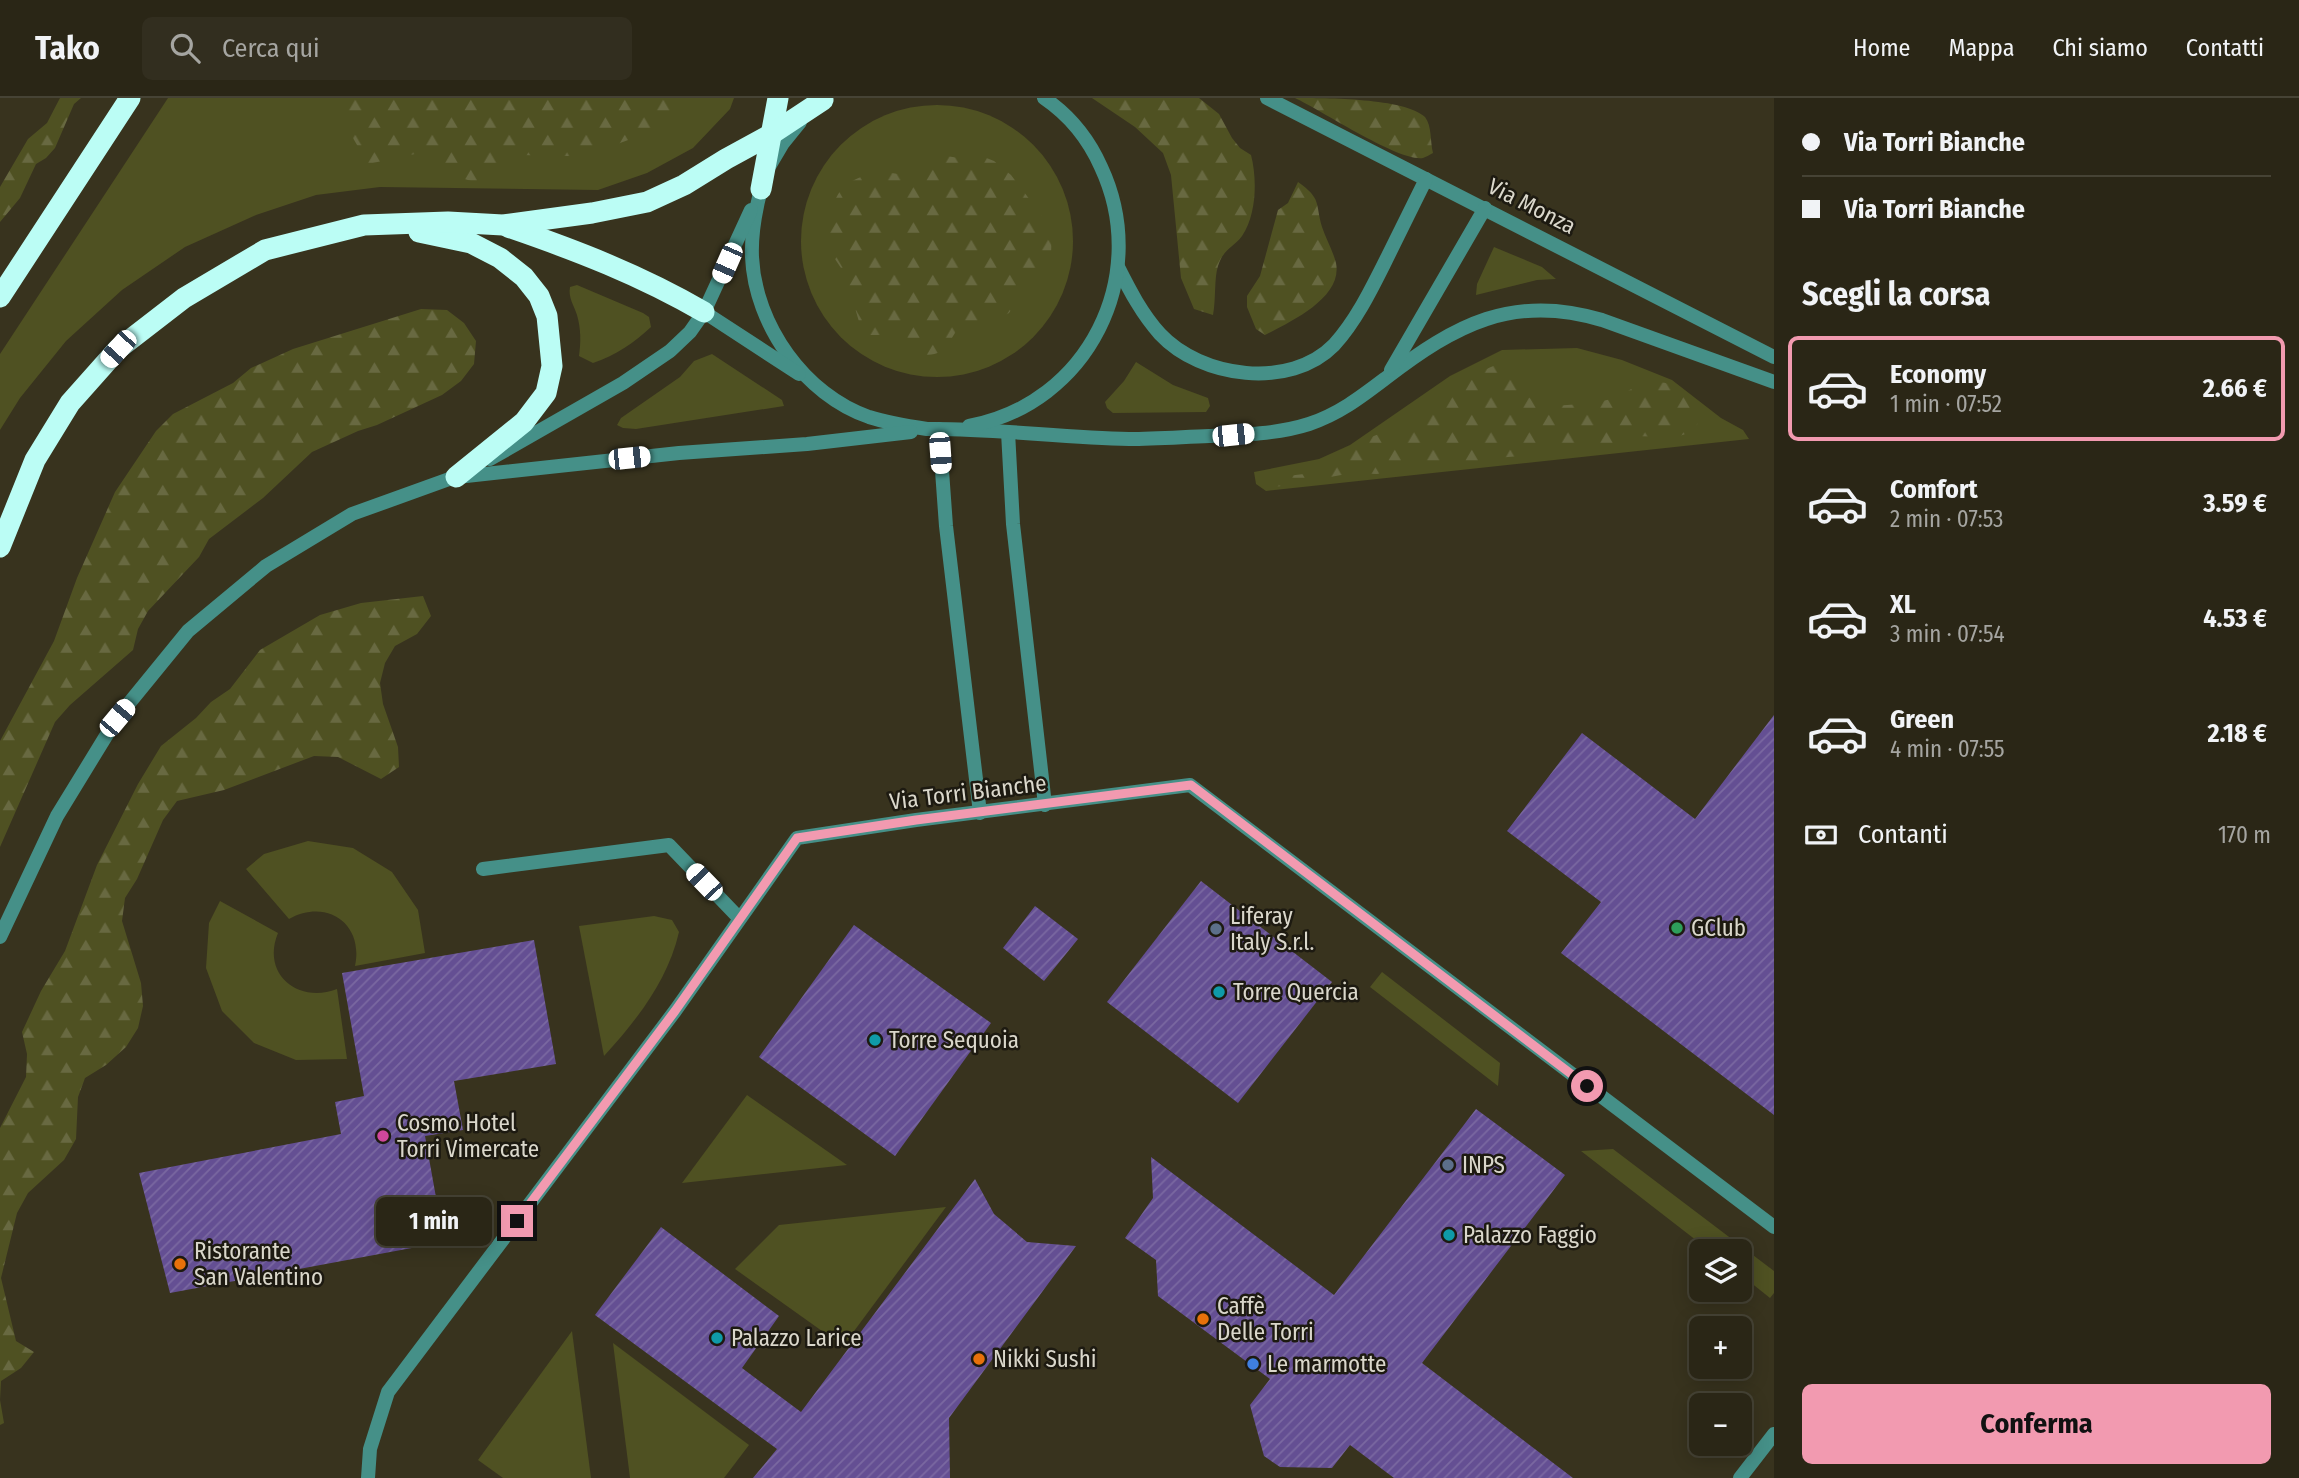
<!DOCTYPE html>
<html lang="it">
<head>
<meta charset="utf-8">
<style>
  :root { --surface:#2a2616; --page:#322e1f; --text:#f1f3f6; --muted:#a5a5a1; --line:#464335; --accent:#f29ab0 }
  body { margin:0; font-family:"Fira Sans Condensed",sans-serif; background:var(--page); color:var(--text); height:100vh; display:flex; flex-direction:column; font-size:26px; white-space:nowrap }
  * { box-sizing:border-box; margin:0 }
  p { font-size:23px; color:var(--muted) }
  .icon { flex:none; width:38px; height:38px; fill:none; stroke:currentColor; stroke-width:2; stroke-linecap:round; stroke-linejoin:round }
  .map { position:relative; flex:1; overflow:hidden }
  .drawer { display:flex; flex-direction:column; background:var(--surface); width:525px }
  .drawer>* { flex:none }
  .banner { display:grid; align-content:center; height:154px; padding:0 28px; background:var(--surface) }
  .buttons { position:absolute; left:1689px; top:1141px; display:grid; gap:14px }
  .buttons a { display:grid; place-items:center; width:63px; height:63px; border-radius:10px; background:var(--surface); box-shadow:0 4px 18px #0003,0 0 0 2px var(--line); font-size:35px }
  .end { position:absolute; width:32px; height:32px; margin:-16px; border:9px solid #f29ab0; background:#111; box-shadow:0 0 0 4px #111 }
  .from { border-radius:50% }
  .bubble { position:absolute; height:49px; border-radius:10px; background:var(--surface); box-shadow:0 4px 18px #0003,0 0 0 2px var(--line); font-size:23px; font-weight:700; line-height:49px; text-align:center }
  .car { position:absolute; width:21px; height:42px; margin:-21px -10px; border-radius:9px; box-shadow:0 0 5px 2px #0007; background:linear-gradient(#fff 24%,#345 0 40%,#fff 0 76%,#345 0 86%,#fff 0) }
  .banner b { display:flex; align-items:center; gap:24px; height:66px; font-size:26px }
  .banner b+b { border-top:2px solid var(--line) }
  .banner i { width:18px; height:18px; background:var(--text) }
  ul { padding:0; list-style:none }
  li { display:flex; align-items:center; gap:21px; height:105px; margin:0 14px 10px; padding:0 14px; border:4px solid transparent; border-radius:10px }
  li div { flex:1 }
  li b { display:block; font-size:26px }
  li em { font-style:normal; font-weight:700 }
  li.on { border-color:var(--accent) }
  li>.icon { width:63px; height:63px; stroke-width:1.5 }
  h2 { padding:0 28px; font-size:32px; line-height:84px }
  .pay { display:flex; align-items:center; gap:18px; height:77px; padding:0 28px; font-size:26px }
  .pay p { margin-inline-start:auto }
  .cta { display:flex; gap:14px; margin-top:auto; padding:14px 28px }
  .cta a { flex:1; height:80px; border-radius:10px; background:var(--accent); color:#111; font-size:28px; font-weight:700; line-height:80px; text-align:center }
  header { display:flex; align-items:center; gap:42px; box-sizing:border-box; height:98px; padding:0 35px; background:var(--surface); border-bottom:2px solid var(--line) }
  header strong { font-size:33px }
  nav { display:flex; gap:38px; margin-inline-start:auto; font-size:24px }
  .search { width:490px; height:63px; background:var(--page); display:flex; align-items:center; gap:18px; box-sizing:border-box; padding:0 24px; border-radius:10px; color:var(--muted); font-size:26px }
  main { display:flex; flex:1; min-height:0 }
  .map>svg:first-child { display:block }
  .green { fill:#4f5122 }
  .forest { fill:url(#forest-firs) }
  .building { fill:url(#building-hatch) }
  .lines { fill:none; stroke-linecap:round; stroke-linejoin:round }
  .lane { stroke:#459088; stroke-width:14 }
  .street { stroke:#459088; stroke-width:14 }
  .highway { stroke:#bbfdf5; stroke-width:21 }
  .route { stroke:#f29ab0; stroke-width:9 }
  .leisure-dot { fill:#2e9e5b; stroke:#1d1a11; stroke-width:2.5 }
  .service-dot { fill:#5c6f8a; stroke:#1d1a11; stroke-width:2.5 }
  .culture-dot { fill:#0f9aa8; stroke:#1d1a11; stroke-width:2.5 }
  .hotel-dot { fill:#d1479c; stroke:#1d1a11; stroke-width:2.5 }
  .food-dot { fill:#e8710a; stroke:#1d1a11; stroke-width:2.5 }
  .shop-dot { fill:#3f7fe0; stroke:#1d1a11; stroke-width:2.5 }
  .labels { text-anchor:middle; stroke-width:5; stroke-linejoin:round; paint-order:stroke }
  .street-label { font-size:23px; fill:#dad7cb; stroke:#1d1a11 }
  .poi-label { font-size:23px; fill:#dad7cb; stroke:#1d1a11; text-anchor:start }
</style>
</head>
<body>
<header>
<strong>Tako</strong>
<div class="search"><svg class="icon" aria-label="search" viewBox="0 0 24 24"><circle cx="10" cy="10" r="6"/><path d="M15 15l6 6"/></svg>Cerca qui</div>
<nav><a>Home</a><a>Mappa</a><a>Chi siamo</a><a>Contatti</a></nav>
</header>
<main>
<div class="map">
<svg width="1774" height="1380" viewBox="0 0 1774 1380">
  <defs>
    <pattern id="forest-firs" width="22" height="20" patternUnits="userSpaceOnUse" patternTransform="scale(1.75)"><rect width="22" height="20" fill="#4f5122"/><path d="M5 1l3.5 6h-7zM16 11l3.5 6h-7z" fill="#686941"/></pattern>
    <pattern id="building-hatch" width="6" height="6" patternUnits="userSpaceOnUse" patternTransform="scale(1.75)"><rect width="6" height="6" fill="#644f93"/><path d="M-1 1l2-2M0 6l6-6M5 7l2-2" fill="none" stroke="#7a68a1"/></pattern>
  </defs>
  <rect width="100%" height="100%" fill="#38331e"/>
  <!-- green -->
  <g class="green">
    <path d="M168 0H734L730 11 693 50 647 75 598 92 380 89 316 97 256 117 185 149 122 192 66 243 20 300 0 332V256Z"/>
    <circle cx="937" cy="143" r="136"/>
    <path d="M1494 149 1542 169 1556 181 1537 182 1476 197 1477 186Z"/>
    <path d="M577 187 643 215 649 219 651 229C635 244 615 258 593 265L579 258C581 244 581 231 577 217 574 207 568 200 570 189Z"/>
    <path d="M1577 250 1622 262 1672 282 1721 320 1743 332 1749 341 1266 393 1256 386 1254 374 1319 361 1350 347 1450 278 1502 252Z"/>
    <path d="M712 256 782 302 784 308 636 331 623 330 617 327 621 320 680 279 694 263Z"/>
    <path d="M1136 264 1173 287 1208 300 1210 308 1206 314 1113 315 1107 310 1105 304 1124 283Z"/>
    <path d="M308 743 353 750 392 774 418 812 425 855 355 868C364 826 327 800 289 821L246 771 264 756Z"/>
    <path d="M220 803 278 835C261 876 298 906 337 891L347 961 296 962 254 945 222 913 206 870 209 825Z"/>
    <path d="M654 818 672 822 679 834C668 882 637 922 604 958L579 828Z"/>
    <path d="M1382 874 1500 965 1498 988 1370 889Z"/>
    <path d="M747 997 847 1067 682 1085Z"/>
    <path d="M1613 1051 1774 1173V1195L1770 1200 1740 1176V1153H1710L1581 1053Z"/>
    <path d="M946 1109 843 1248 735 1171 779 1127Z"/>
    <path d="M572 1233 591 1380H503L478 1362Z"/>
    <path d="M613 1245 749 1347 724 1380H630Z"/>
  </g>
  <!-- forest -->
  <g class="forest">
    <path d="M60 0H81L74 6 55 50 46 60 36 66 20 100 0 124V89L28 41 47 25Z"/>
    <path d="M340 0H698L685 15 639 38 593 55 568 58 518 57 481 86 458 79 415 56 368 66 342 21Z"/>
    <path d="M1092 0H1199L1219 16 1232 40 1240 50 1251 57C1257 80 1257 116 1242 138 1233 150 1224 150 1218 168 1214 180 1216 202 1213 217L1194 211 1181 180 1171 77 1163 55 1135 29Z"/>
    <path d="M1295 0C1326 0 1405 0 1425 19 1432 28 1430 43 1433 55 1429 57 1426 59 1423 60 1399 64 1321 12 1295 0Z"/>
    <path d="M939 57 973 62 984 59 994 63 1011 77 1052 131 1051 156 1047 168 1029 184 1009 215 999 221 960 227C947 246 945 262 916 255L903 232 879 237H867L860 227 845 176 831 155 822 132C837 106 832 88 864 78 871 75 877 72 885 74 900 76 914 80 928 77L932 66Z"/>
    <path d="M1298 84C1322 101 1315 105 1322 129 1326 141 1333 153 1336 165 1343 200 1290 224 1265 237L1256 231 1247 209V198L1260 178 1278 112 1288 105Z"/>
    <path d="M421 211 447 212 464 225 476 243 474 266 461 283 442 297 377 327 358 333 312 354 263 400 209 441 199 459 148 513 138 531 133 552 70 607 55 624 0 749V643L54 543 77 480 115 394 156 333 173 316 233 285 251 270 293 251Z"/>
    <path d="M1497 267 1516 276 1524 295 1541 309C1564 307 1589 306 1612 301 1620 299 1628 292 1636 289 1668 277 1682 289 1699 315L1697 327 1688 335 1677 339 1629 338 1606 349 1554 348 1532 357 1496 360 1472 368 1445 366 1409 369 1377 376 1352 375 1270 390 1262 381 1304 376 1333 360H1344C1360 337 1382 337 1405 327 1420 320 1434 310 1448 301 1465 290 1477 272 1497 267Z"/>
    <path d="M423 498 431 518 417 536 395 548 385 565 380 585 383 606 398 649 399 669 381 681 338 659 314 658 224 692 177 703 163 722 137 781 125 800 122 823 141 885 143 908 138 930 126 949 106 967 85 980 78 999 76 1041 64 1062 28 1095 17 1115 1 1180 16 1243 34 1254 21 1270 1 1283 0 1302 4 1325 0 1327V1030L26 979 27 956 22 934 41 893 65 853 97 767 138 686 161 648 196 620 211 604 230 591 260 552 320 517 361 505Z"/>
  </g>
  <!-- building -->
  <g class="building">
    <path d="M1774 617V1017L1561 855 1601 804 1507 733 1582 635 1695 721Z"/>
    <path d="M1201 783 1332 884 1238 1005 1107 904Z"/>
    <path d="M1035 808 1078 841 1044 883 1003 850Z"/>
    <path d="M854 827 991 925 895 1058 759 959Z"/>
    <path d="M534 842 556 966 454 983 463 1032 425 1038 444 1144 170 1195 139 1075 341 1036 335 1004 364 998 342 875Z"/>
    <path d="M1476 1011 1565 1077 1422 1265 1573 1380H1394L1350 1347 1332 1370 1280 1369 1264 1358 1250 1307 1270 1281 1158 1198 1156 1162 1125 1140 1153 1100 1151 1059 1334 1197Z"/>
    <path d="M975 1081 994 1116 1027 1144 1076 1148 949 1320 950 1380H753L777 1351 595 1217 661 1129 779 1218 742 1270 801 1314Z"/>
  </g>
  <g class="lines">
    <!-- lane -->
    <g class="lane">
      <path d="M939 331 946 428 980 715"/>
      <path d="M1008 334 1013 426 1045 707"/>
      <path d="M483 771 669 747 739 820"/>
      <path d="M368 1380 370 1351 388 1294 675 913 797 740 916 722 1190 687 1774 1129"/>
      <path d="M1740 1380 1774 1336"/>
    </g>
    <!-- street -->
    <g class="street">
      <path d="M1267 0 1774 259"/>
      <path d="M770 67 783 45 800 24"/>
      <path d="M761 91C755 114 751 136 752 159 755 227 805 297 869 319 888 325 907 328 927 331 994 330 1062 340 1129 341 1155 341 1182 339 1209 338 1241 337 1278 336 1309 326 1339 316 1361 299 1386 280 1455 227 1513 195 1602 222L1774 284"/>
      <path d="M1118 169C1130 193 1142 216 1160 236 1201 280 1290 292 1334 247 1355 224 1370 194 1384 166 1398 138 1412 109 1426 81"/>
      <path d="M704 214 799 276"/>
      <path d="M1391 272 1485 110"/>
      <path d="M969 328C1088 306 1152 178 1101 69 1089 42 1069 17 1044 0"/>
      <path d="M490 361 623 285 670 253 690 234 704 214 751 112"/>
      <path d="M457 379 679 355 807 346 911 334"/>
      <path d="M0 839 57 718 117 620 188 533 266 468 352 416 463 376"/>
    </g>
    <!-- highway -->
    <g class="highway">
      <path d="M761 91 778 0"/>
      <path d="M508 129C578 153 640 177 704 214"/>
      <path d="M419 134 471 145 500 160 524 179 539 198 547 218 552 268 546 295 524 324 456 379"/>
      <path d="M0 199 130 0"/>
      <path d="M0 449 35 362 70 305 118 251 184 200 265 152 364 127 448 124 503 127 592 115 647 104 684 87 726 61 770 37 823 2"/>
    </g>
  </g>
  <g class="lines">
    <!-- route -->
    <path class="route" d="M517 1123 675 913 797 740 916 722 1191 687 1587 988"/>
  </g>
  <!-- markers -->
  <circle class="leisure-dot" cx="1677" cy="830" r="7"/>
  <g class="service-dot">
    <circle cx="1216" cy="831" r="7"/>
    <circle cx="1448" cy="1067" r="7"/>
  </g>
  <g class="culture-dot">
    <circle cx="1219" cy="894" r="7"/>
    <circle cx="875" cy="942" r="7"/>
    <circle cx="1449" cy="1137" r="7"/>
    <circle cx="717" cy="1240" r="7"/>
  </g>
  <circle class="hotel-dot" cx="383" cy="1038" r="7"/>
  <g class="food-dot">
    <circle cx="180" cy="1166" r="7"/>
    <circle cx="1203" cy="1221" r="7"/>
    <circle cx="979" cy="1261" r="7"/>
  </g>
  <circle class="shop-dot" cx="1253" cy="1266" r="7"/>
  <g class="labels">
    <!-- street labels -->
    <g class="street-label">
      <text transform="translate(1532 108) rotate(27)" y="8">Via Monza</text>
      <text transform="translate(968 694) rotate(-7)" y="8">Via Torri Bianche</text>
    </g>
    <!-- poi labels -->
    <g class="poi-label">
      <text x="1230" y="826">Liferay<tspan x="1230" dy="26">Italy S.r.l.</tspan></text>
      <text x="1691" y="838">GClub</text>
      <text x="1233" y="902">Torre Quercia</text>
      <text x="889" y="950">Torre Sequoia</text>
      <text x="397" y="1033">Cosmo Hotel<tspan x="397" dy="26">Torri Vimercate</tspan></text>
      <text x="1462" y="1075">INPS</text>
      <text x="1463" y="1145">Palazzo Faggio</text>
      <text x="194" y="1161">Ristorante<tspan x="194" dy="26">San Valentino</tspan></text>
      <text x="1217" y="1216">Caffè<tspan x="1217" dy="26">Delle Torri</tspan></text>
      <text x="731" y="1248">Palazzo Larice</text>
      <text x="993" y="1269">Nikki Sushi</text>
      <text x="1267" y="1274">Le marmotte</text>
    </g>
  </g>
</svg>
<div class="buttons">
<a><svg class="icon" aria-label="layers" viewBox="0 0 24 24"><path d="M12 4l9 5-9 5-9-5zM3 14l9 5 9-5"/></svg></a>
<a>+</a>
<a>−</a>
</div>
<i class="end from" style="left:1587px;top:988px"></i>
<i class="end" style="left:517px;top:1123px"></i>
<div class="bubble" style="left:376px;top:1099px;width:116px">1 min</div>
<i class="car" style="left:727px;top:165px;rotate:204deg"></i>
<i class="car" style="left:118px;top:251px;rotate:222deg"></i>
<i class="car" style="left:1233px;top:337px;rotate:84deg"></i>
<i class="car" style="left:940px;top:355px;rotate:176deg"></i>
<i class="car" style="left:629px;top:360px;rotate:84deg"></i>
<i class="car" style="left:117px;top:620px;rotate:40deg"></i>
<i class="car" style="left:704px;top:784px;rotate:316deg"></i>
</div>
<section class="drawer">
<div class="banner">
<b><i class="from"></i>Via Torri Bianche</b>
<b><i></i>Via Torri Bianche</b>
</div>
<h2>Scegli la corsa</h2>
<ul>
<li class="on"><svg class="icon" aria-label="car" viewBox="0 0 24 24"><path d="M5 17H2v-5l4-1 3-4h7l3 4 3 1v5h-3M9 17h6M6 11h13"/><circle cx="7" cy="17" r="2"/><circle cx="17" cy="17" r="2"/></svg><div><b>Economy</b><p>1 min · 07:52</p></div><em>2.66 €</em></li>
<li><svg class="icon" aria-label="car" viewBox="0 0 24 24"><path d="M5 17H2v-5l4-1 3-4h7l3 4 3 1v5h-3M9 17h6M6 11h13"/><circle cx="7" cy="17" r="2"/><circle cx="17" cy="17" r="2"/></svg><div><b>Comfort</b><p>2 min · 07:53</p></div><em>3.59 €</em></li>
<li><svg class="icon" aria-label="car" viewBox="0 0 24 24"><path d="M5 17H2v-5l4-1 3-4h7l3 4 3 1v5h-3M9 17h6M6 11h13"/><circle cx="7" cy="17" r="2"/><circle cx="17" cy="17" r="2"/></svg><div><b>XL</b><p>3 min · 07:54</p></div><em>4.53 €</em></li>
<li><svg class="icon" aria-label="car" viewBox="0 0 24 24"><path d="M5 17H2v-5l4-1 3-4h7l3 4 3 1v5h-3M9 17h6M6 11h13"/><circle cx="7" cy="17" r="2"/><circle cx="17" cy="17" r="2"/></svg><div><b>Green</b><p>4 min · 07:55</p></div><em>2.18 €</em></li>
</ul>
<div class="pay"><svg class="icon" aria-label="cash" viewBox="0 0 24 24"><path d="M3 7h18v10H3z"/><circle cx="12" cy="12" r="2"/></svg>Contanti<p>170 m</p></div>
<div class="cta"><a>Conferma</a></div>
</section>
</main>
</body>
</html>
